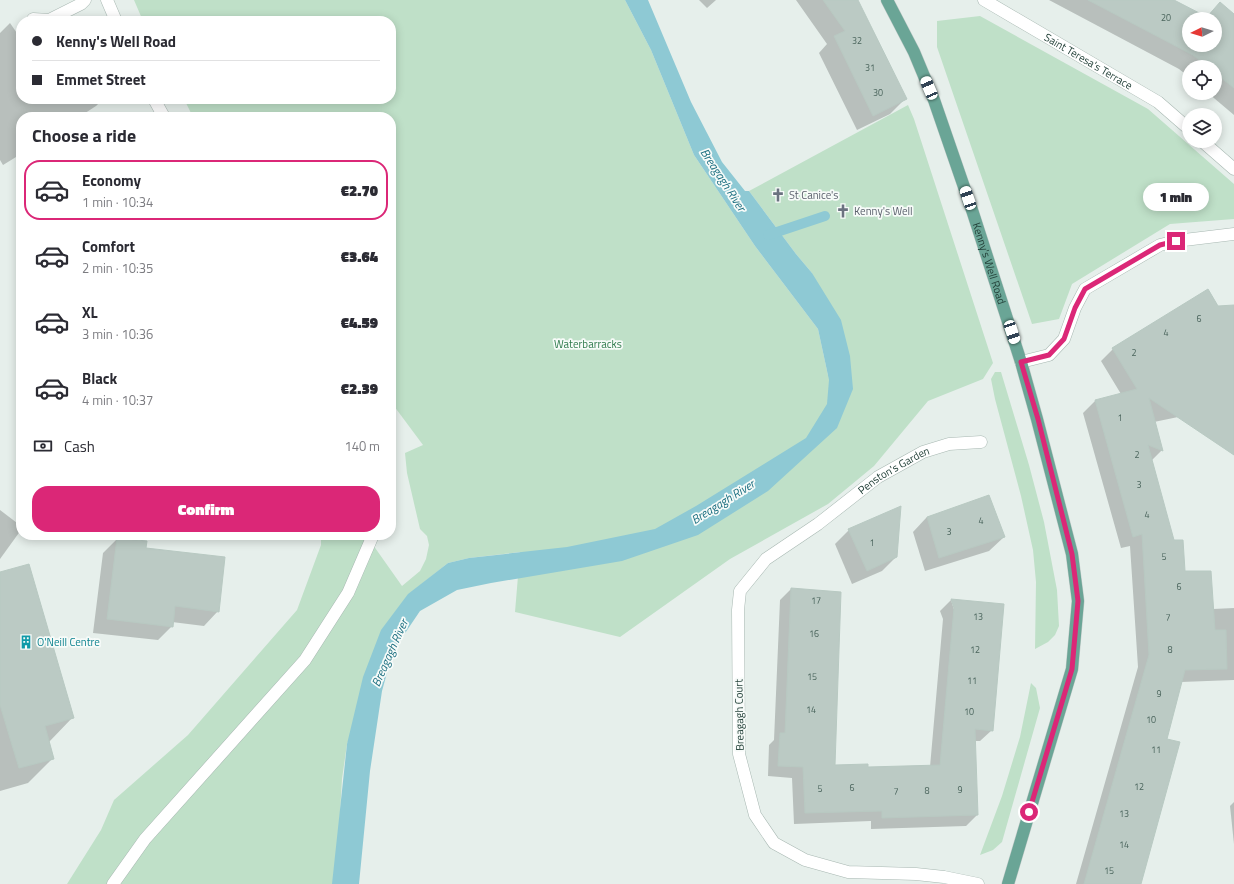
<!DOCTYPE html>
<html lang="en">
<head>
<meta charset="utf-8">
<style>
  :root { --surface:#fff; --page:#f7f7f7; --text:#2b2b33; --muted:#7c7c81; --line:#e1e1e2; --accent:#db2777 }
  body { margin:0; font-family:"Titillium Web",sans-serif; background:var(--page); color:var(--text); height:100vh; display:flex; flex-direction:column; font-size:15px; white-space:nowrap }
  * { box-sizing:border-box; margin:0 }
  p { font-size:13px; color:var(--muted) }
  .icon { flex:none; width:22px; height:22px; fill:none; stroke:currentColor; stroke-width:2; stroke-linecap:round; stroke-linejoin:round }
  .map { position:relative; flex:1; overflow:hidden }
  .sheet { position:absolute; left:16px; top:112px; width:380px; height:428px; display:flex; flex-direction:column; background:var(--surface); border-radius:16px; box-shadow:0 2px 10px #0003 }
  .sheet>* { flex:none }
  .banner { position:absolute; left:16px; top:16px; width:380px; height:88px; border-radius:16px; box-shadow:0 2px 10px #0003; display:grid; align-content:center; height:88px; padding:0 16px; background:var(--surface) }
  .needle { width:26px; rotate:265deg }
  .fabs { position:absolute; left:1182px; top:12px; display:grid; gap:8px }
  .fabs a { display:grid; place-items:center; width:40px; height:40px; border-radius:50%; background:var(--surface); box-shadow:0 2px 10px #0003; font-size:20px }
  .end { position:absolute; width:18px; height:18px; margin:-9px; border:5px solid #db2777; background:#fff; box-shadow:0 0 0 2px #fff }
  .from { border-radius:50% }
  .bubble { position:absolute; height:28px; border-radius:14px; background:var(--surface); box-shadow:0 2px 10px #0003; font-size:13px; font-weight:800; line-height:28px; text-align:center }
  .car { position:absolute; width:12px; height:24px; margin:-12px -6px; border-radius:5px; box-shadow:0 0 3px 1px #0007; background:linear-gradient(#fff 24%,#345 0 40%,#fff 0 76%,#345 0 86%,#fff 0) }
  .banner b { display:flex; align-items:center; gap:14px; height:38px; font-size:15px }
  .banner b+b { border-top:1px solid var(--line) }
  .banner i { width:10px; height:10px; background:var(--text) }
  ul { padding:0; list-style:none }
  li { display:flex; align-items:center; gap:12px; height:60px; margin:0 8px 6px; padding:0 8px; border:2px solid transparent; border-radius:16px }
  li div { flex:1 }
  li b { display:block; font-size:15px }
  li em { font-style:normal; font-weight:800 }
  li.current { border-color:var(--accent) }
  li>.icon { width:36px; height:36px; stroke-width:1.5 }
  h2 { padding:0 16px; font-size:18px; line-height:48px }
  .pay { display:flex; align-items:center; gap:10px; height:44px; padding:0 16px; font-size:15px }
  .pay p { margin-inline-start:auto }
  .button { display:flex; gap:8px; margin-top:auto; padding:8px 16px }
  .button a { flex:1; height:46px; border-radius:16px; background:var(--accent); color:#fff; font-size:16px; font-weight:800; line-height:46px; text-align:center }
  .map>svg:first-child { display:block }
  .green { fill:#bfe0c8 }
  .water { fill:#8ec9d4 }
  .shadow { fill:#0003; fill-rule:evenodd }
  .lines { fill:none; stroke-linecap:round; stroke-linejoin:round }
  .stream { stroke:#8ec9d4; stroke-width:10 }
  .building { fill:#bbcac4; stroke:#b8c9c2; fill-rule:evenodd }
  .minor-casing { stroke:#a8b8b2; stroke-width:13 }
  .major-casing { stroke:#c2cac8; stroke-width:13 }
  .minor { stroke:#fff; stroke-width:12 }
  .major { stroke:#6aa596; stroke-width:12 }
  .route { stroke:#db2777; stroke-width:5 }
  .labels { text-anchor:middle; stroke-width:3.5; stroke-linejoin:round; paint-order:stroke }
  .number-label { font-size:9px; fill:#4a645c }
  .street-label { font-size:11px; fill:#24423a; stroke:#f7fbf9 }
  .worship-label { font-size:11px; fill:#5b616d; stroke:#f7fbf9; text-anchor:start }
  .park-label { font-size:11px; fill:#2d7a4b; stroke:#f7fbf9 }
  .culture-label { font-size:11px; fill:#0d838f; stroke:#f7fbf9; text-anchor:start }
  .water-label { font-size:12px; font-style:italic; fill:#1c6f80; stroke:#f7fbf9 }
</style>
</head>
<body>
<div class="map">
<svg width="1234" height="884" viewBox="0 0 1234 884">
  <rect width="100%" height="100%" fill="#e6efeb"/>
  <!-- green -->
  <g class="green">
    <path d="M134 0H625L651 50 694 155 755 246 818 329 829 380 812 273 796 254 749 191 908 105 914 119 993 363 983 379 928 401 874 466 828 504 730 559 620 637 515 612 520 552 469 558 448 563 409 594 347 744 342 779 336 884H67L101 830 114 800 188 735 297 610 321 545V535H366L402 586 420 571 426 559 429 545 427 536 420 529 407 473 405 453 423 445 391 402V117H193L184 99H391V21H143Z"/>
    <path d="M980 16 1148 109 1234 184V219L1170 224 1072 284 1059 319 1032 324 937 47V21Z"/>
    <path d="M995 372H1001L1029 465 1044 522 1057 590 1059 626 1055 635 1048 642 1035 649 1036 582 1033 550 1021 496 995 399 991 379Z"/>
    <path d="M1031 683 1036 688 1040 708 1002 842 993 850 980 855 1002 796 1020 737Z"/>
  </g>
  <!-- water -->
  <path class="water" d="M625 0H648L691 102 722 162 745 191H749L796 254 812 273 841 320 850 356 853 389 837 428 768 491 698 535 622 561 491 583 457 590 420 611 393 651 382 691 370 771 359 884H332L347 744 363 677 381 630 408 594 448 563 469 558 567 547 655 529 696 506 806 438 827 404 829 380 818 329 755 246 694 155 651 50Z"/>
  <!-- shadow -->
  <g class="shadow">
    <path d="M699 0H716L707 8Z"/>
    <path d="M796 0H856L906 98 890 114 857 130 819 53 827 44Z"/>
    <path d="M1049 0H1171L1206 18 1220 4 1234 16V115L1208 93H1215V67H1189V77L1179 69ZM1189 19H1215V45H1189Z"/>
    <path d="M10 23 21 39V99H103L96 106 79 117H21V154L3 165 0 160V33Z"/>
    <path d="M1234 306V403L1231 406 1154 422 1162 450 1151 461 1173 542 1184 572 1213 609 1234 608V680L1181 682 1126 884H1076L1138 667 1130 546 1121 548 1083 413 1095 401 1121 394 1101 361 1113 349 1217 307Z"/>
    <path d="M0 510 21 526V530L0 559Z"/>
    <path d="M927 517 1004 537 989 551 925 571 913 532Z"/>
    <path d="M849 530 896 557 882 571 852 584 835 544Z"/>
    <path d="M117 539 218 611 204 626 172 622V626L158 640 93 633 103 553Z"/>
    <path d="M0 573 73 717 49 742 53 758 28 783 0 791Z"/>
    <path d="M791 589 834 766 867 768 930 767 943 619 940 611 951 600 992 730 980 741H974L977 815 966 826 871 829V821L794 824 792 778 768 776 769 745 774 740 780 600Z"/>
    <path d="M1234 802V844L1230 806Z"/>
  </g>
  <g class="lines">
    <!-- stream -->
    <path class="stream" d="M768 235 825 216"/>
  </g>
  <!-- building -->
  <g class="building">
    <path d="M823 0H858L907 99 873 116 834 36 845 31Z"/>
    <path d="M1088 0H1174L1207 17 1220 2 1234 14V88L1215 73V67H1208L1193 55ZM1189 19H1215V45H1189Z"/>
    <path d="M1208 289 1218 306 1234 305V455L1149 398 1163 451 1148 445 1174 540H1183L1185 571H1211L1215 630H1226L1227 669 1185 670 1167 739 1180 742 1141 884H1084L1149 655 1142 534 1133 537 1095 400 1137 389 1112 348Z"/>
    <path d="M989 495 1005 537 939 558 927 517Z"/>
    <path d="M901 506 897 557 867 571 848 529Z"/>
    <path d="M117 538 147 541 146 548 225 557 219 612 175 606 173 627 107 619Z"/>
    <path d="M29 564 74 718 45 726 54 759 19 768 0 705V572Z"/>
    <path d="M791 588 841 592 835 765 868 764V767L940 765 954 608 951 599 1004 604 993 731 975 729 978 815 882 818V811L805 813 803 767 778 766 780 733H785Z"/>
  </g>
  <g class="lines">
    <!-- minor casing -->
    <g class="minor-casing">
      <g id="minor">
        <path d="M107 0 116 21"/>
        <path id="s1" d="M984 0 1158 102 1189 129"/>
        <path d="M33 19 49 20 81 4 85 0"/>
        <path d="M154 99 164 117"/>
        <path d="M1202 141 1234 169"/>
        <path d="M1021 362 1049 355 1064 339 1075 308 1085 289 1160 245 1176 241 1234 234"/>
        <path d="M113 884 145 839 305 660 348 593 373 535"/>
        <path id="s2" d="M978 884 944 877 916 874 848 872 805 860 774 843 755 815 739 754 738 610 740 591 766 559 818 524 878 477 923 452 949 444 981 442"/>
      </g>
    </g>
    <!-- major casing -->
    <g class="major-casing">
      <g id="major">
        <path id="s3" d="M887 0 914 52 934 100 973 213 1021 362 1037 419 1072 554 1078 601 1072 669 1008 884"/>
      </g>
    </g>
    <!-- minor -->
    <use href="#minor" class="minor"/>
    <!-- major -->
    <use href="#major" class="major"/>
  </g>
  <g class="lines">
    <!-- route -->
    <path class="route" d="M1029 812 1072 669 1078 601 1072 554 1038 419 1021 362 1049 355 1064 339 1075 308 1085 289 1160 245 1176 241"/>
  </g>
  <!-- icons -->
  <defs>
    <g id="church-bare" transform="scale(1.08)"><path d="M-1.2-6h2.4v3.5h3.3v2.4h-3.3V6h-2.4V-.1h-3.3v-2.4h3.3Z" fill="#6b7280" stroke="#f7fbf9" stroke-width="2.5" paint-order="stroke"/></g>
    <g id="building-bare" transform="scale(1.08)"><path d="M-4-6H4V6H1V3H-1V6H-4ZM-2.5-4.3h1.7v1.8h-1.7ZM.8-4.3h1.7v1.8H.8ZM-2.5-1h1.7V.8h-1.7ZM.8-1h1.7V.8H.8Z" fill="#0f9aa8" stroke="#f7fbf9" stroke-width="2.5" paint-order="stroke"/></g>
  </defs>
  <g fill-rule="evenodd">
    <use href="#church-bare" x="778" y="195"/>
    <use href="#church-bare" x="843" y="211"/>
    <use href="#building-bare" x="26" y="642"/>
  </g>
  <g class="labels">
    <!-- number labels -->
    <g class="number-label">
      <text x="1166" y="21">20</text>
      <text x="857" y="44">32</text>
      <text x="870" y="71">31</text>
      <text x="878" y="96">30</text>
      <text x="1199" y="322">6</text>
      <text x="1166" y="336">4</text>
      <text x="1134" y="356">2</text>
      <text x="1120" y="421">1</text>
      <text x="1137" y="458">2</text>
      <text x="1139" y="488">3</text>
      <text x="1147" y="518">4</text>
      <text x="981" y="524">4</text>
      <text x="949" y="535">3</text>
      <text x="872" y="546">1</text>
      <text x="1164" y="560">5</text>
      <text x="1179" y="590">6</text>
      <text x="816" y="604">17</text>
      <text x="978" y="620">13</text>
      <text x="1168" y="621">7</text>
      <text x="814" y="637">16</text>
      <text x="975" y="653">12</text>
      <text x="1170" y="653">8</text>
      <text x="812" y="680">15</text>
      <text x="972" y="684">11</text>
      <text x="1159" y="697">9</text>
      <text x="811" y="713">14</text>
      <text x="969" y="715">10</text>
      <text x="1151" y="723">10</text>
      <text x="1156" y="753">11</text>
      <text x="1139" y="790">12</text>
      <text x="852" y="791">6</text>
      <text x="820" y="792">5</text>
      <text x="960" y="793">9</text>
      <text x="927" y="794">8</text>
      <text x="896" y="795">7</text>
      <text x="1124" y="817">13</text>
      <text x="1124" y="848">14</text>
      <text x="1109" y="874">15</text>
    </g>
    <!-- street labels -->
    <g class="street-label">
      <text dy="4" stroke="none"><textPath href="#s1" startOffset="121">Saint Teresa's Terrace</textPath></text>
      <text dy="4" stroke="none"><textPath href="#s3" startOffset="283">Kenny's Well Road</textPath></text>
      <text dy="4" stroke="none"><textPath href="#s2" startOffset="668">Penston's Garden</textPath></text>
      <text transform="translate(739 715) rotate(-91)" y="4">Breagagh Court</text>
    </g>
    <!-- worship labels -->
    <g class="worship-label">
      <text x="789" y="199">St Canice's</text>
      <text x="854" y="215">Kenny's Well</text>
    </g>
    <!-- park labels -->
    <g class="park-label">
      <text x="588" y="348">Waterbarracks</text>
    </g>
    <!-- culture labels -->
    <g class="culture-label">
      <text x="37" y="646">O'Neill Centre</text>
    </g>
    <!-- water labels -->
    <g class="water-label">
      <text transform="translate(723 180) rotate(57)" y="4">Breagagh River</text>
      <text transform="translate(723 502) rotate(-32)" y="4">Breagagh River</text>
      <text transform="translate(390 653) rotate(-66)" y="4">Breagagh River</text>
    </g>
  </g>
</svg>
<div class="fabs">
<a><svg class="needle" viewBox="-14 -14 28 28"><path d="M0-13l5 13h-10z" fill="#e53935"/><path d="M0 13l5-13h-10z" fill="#7c7c81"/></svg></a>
<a><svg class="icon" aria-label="locate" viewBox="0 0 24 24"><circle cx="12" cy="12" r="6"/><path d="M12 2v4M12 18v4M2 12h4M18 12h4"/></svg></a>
<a><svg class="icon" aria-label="layers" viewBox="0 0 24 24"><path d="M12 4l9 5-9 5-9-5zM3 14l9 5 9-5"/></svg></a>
</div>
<i class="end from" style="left:1029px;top:812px"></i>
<i class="end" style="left:1176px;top:241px"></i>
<div class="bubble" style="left:1143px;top:183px;width:66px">1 min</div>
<i class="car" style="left:929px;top:88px;rotate:337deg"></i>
<i class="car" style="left:968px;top:198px;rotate:341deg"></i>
<i class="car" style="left:1012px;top:332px;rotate:162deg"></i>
<div class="banner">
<b><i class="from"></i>Kenny's Well Road</b>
<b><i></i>Emmet Street</b>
</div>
<section class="sheet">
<h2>Choose a ride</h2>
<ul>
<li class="current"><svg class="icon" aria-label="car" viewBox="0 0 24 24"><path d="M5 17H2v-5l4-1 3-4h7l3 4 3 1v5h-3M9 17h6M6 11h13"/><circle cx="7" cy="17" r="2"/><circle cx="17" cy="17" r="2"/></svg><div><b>Economy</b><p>1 min · 10:34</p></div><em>€2.70</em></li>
<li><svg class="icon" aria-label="car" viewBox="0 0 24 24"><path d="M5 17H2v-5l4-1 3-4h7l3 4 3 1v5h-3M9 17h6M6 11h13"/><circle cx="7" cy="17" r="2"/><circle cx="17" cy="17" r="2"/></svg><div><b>Comfort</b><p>2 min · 10:35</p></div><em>€3.64</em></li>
<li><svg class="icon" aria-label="car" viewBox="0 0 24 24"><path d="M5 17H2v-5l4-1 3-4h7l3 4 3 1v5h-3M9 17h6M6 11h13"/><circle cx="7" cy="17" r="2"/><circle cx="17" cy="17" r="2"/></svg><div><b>XL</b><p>3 min · 10:36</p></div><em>€4.59</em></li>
<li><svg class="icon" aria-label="car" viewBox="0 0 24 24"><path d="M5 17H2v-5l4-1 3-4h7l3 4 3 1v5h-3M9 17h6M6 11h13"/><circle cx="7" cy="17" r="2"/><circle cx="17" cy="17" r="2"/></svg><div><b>Black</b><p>4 min · 10:37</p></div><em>€2.39</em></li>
</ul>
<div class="pay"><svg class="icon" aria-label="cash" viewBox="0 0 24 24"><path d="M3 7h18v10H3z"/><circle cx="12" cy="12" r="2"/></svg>Cash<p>140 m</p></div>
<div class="button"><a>Confirm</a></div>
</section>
</div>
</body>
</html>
